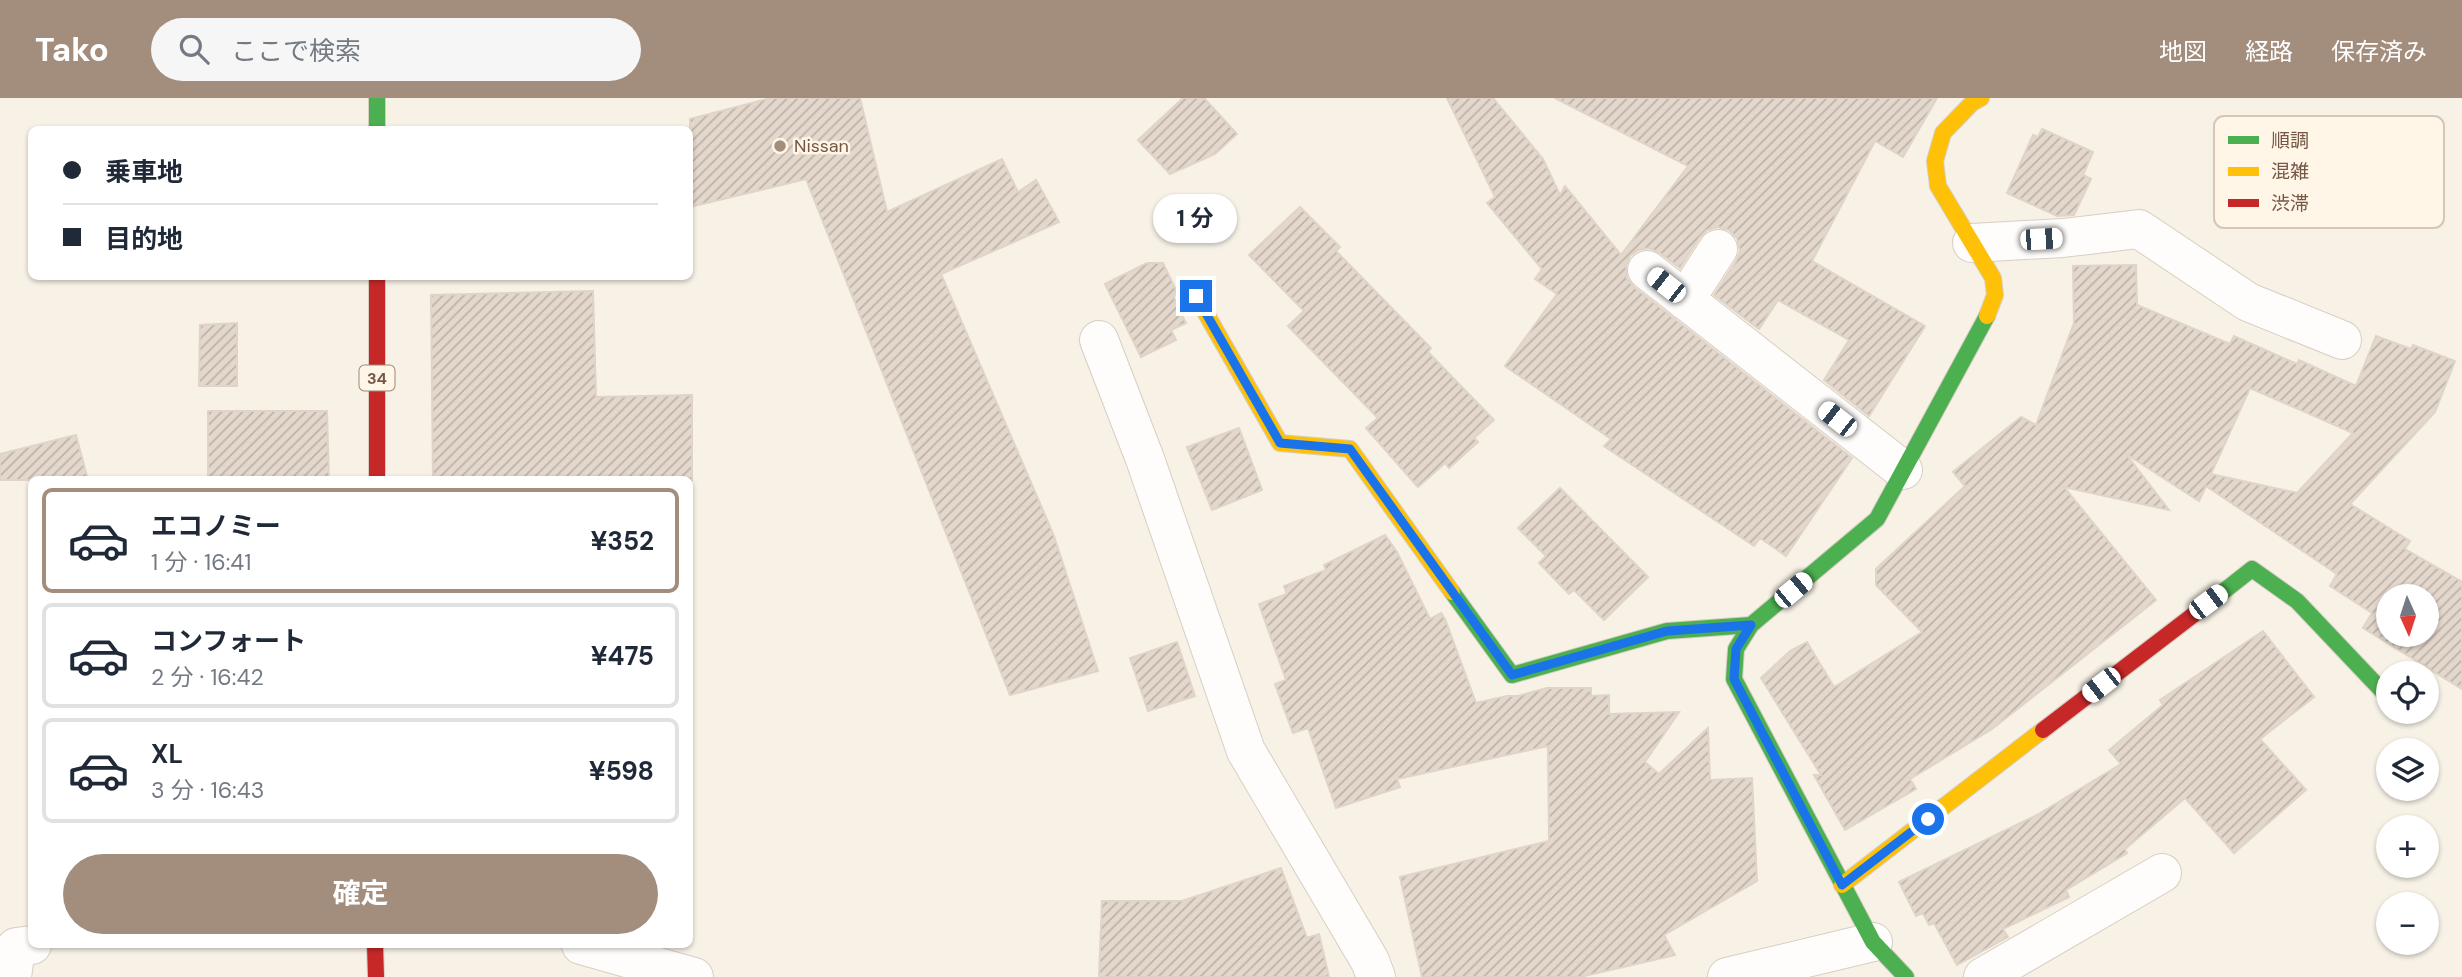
<!DOCTYPE html>
<html lang="ja">
<head>
<meta charset="utf-8">
<style>
  :root { --surface:#fff; --page:#f6f6f7; --text:#1f2937; --muted:#747a83; --line:#e0e1e3; --accent:#a38d7d }
  body { margin:0; font-family:"DM Sans","Noto Sans JP",sans-serif; background:var(--page); color:var(--text); height:100vh; display:flex; flex-direction:column; font-size:26px; white-space:nowrap }
  * { box-sizing:border-box; margin:0 }
  p { font-size:23px; color:var(--muted) }
  .icon { flex:none; width:38px; height:38px; fill:none; stroke:currentColor; stroke-width:2; stroke-linecap:round; stroke-linejoin:round }
  .map { position:relative; flex:1; overflow:hidden }
  .panel { position:absolute; left:28px; top:378px; width:665px; height:472px; display:flex; flex-direction:column; background:var(--surface); border-radius:10px; box-shadow:0 2px 5px #0004 }
  .panel>* { flex:none }
  .top-card { position:absolute; left:28px; top:28px; width:665px; height:154px; border-radius:10px; box-shadow:0 2px 5px #0004; display:grid; align-content:center; height:154px; padding:0 35px; background:var(--surface) }
  .needle { width:46px; rotate:177deg }
  .controls { position:absolute; left:2376px; top:486px; display:grid; gap:14px }
  .controls a { display:grid; place-items:center; width:63px; height:63px; border-radius:50%; background:var(--surface); box-shadow:0 2px 5px #0004; font-size:35px }
  .end { position:absolute; width:32px; height:32px; margin:-16px; border:9px solid #1a73e8; background:#fff; box-shadow:0 0 0 4px #fff }
  .from { border-radius:50% }
  .bubble { position:absolute; height:49px; border-radius:24px; background:var(--surface); box-shadow:0 2px 5px #0004; font-size:23px; font-weight:700; line-height:49px; text-align:center }
  .car { position:absolute; width:21px; height:42px; margin:-21px -10px; border-radius:9px; box-shadow:0 0 5px 2px #0007; background:linear-gradient(#fff 24%,#345 0 40%,#fff 0 76%,#345 0 86%,#fff 0) }
  .top-card b { display:flex; align-items:center; gap:24px; height:66px; font-size:26px }
  .top-card b+b { border-top:2px solid var(--line) }
  .top-card i { width:18px; height:18px; background:var(--text) }
  ul { padding:12px 0 0; list-style:none }
  li { display:flex; align-items:center; gap:21px; height:105px; margin:0 14px 10px; padding:0 21px; border:4px solid var(--line); border-radius:10px }
  li div { flex:1 }
  li b { display:block; font-size:26px }
  li em { font-style:normal; font-weight:700 }
  li.on { border-color:var(--accent) }
  li>.icon { width:63px; height:63px; stroke-width:1.5 }
  .primary-button { display:flex; gap:14px; margin-top:auto; padding:14px 35px }
  .primary-button a { flex:1; height:80px; border-radius:42px; background:var(--accent); color:#fff; font-size:28px; font-weight:700; line-height:80px; text-align:center }
  header { display:flex; align-items:center; gap:42px; box-sizing:border-box; height:98px; padding:0 35px; background:var(--accent); color:#fff }
  header strong { font-size:33px }
  nav { display:flex; gap:38px; margin-inline-start:auto; font-size:24px }
  .search { width:490px; height:63px; background:var(--page); display:flex; align-items:center; gap:18px; box-sizing:border-box; padding:0 24px; border-radius:38px; color:var(--muted); font-size:26px }
  .map>svg:first-child { display:block }
  .building { fill:url(#building-hatch); stroke:#e0d4c8; stroke-width:2; fill-rule:evenodd }
  .lines { fill:none; stroke-linecap:round; stroke-linejoin:round }
  .street-casing { stroke:#d8cec4; stroke-width:40 }
  .fast-casing { stroke:#d7cdc3; stroke-width:18 }
  .slow-casing { stroke:#d7cdc3; stroke-width:18 }
  .jam-casing { stroke:#d7cdc3; stroke-width:18 }
  .street { stroke:#fefdfb; stroke-width:38 }
  .fast { stroke:#4caf50; stroke-width:16 }
  .slow { stroke:#ffc107; stroke-width:16 }
  .jam { stroke:#c62828; stroke-width:16 }
  .route { stroke:#1a73e8; stroke-width:9 }
  .poi-dot { fill:#a38d7d; stroke:#fff6e7; stroke-width:2.5 }
  .labels { text-anchor:middle; stroke-width:5; stroke-linejoin:round; paint-order:stroke }
  .shield { fill:#fff6e7; stroke:#9f8776; stroke-width:2 }
  .shield-label { font-size:16px; font-weight:bold; fill:#765745 }
  .poi-label { font-size:18px; fill:#765745; stroke:#fff6e7; text-anchor:start }
  .key { fill:#fff6e7; stroke:#d6c6b6; stroke-width:2 }
  .key-label { font-size:19px; fill:#765745 }
</style>
</head>
<body>
<header>
<strong>Tako</strong>
<div class="search"><svg class="icon" aria-label="search" viewBox="0 0 24 24"><circle cx="10" cy="10" r="6"/><path d="M15 15l6 6"/></svg>ここで検索</div>
<nav><a>地図</a><a>経路</a><a>保存済み</a></nav>
</header>
<div class="map">
<svg width="2462" height="879" viewBox="0 0 2462 879">
  <defs>
    <pattern id="building-hatch" width="6" height="6" patternUnits="userSpaceOnUse" patternTransform="scale(1.75)"><rect width="6" height="6" fill="#e4d8cd"/><path d="M-1 1l2-2M0 6l6-6M5 7l2-2" fill="none" stroke="#bdb2a8"/></pattern>
  </defs>
  <rect width="100%" height="100%" fill="#f7f1e6"/>
  <!-- building -->
  <g class="building">
    <path d="M771 0H860L887 114 1002 61 1018 94 1036 82 1059 124 941 176 1054 438 1098 573 1010 597 806 81 690 109V21Z"/>
    <path d="M1183 0H1204L1237 36 1215 56 1170 76 1138 42Z"/>
    <path d="M1447 0H1493L1543 61 1560 97 1565 88 1621 157 1688 68 1555 0H1937L1903 59 1875 43 1812 163 1925 228 1869 318 1824 282 1849 242 1778 202 1759 231 1714 197 1736 163 1740 153 1737 140 1729 132 1718 129 1707 132 1700 139 1680 170 1660 155 1649 150 1638 152 1630 158 1626 168 1627 180 1634 189 1852 360 1786 458 1760 440 1754 448 1604 348 1611 341 1505 268 1557 196 1535 181 1542 171 1487 105 1495 99Z"/>
    <path d="M2042 31 2093 54 2083 77 2091 81 2074 117 2057 118 2007 95 2033 37 2038 39Z"/>
    <path d="M1300 109 1340 149 1336 153 1431 250 1428 254 1494 322 1474 340 1478 344 1449 370 1445 365 1418 389 1366 330 1378 320 1288 228 1304 213 1249 157Z"/>
    <path d="M1147 165H1163L1176 192 1174 199 1177 208 1186 225 1171 232 1176 242 1141 259 1105 186Z"/>
    <path d="M2136 167 2137 207 2230 246 2234 238 2297 266 2299 262 2356 288 2376 238 2411 251 2413 247 2455 263 2435 314 2350 406 2410 443 2405 451 2462 484V591L2363 530 2372 515 2330 488 2337 476 2206 388 2199 403 2126 356 2169 412 2064 389 2156 502 1992 631 1910 681 1916 691 1845 732 1814 677H1821L1761 580 1790 553 1807 544 1834 589 1922 534 1876 487V471L1965 388 1953 374 2021 319 2036 327 2074 225 2073 168ZM2250 290 2353 335 2297 395 2211 376ZM2389 499H2427V537H2389Z"/>
    <path d="M593 193 596 299 692 297V382H433L431 197Z"/>
    <path d="M237 225V288H199L200 227Z"/>
    <path d="M208 313H327L329 382H208Z"/>
    <path d="M1239 330 1262 392 1212 412 1187 349Z"/>
    <path d="M76 337 88 382H0V356Z"/>
    <path d="M1560 390 1648 479 1604 522 1574 492 1569 496 1539 465 1546 458 1518 430Z"/>
    <path d="M1385 437 1397 454 1430 521 1441 515 1445 521 1476 605 1507 598H1518L1547 590H1591V598L1609 597V616L1679 614 1645 664 1659 676 1708 630 1710 682 1752 680 1757 783 1664 837 1675 857 1580 879H1422L1400 779 1549 743 1548 648 1397 681 1400 689 1336 710 1308 630 1293 635 1275 586 1286 582 1259 506 1287 496 1284 488 1326 472 1324 467Z"/>
    <path d="M2263 533 2314 599 2260 641 2306 692 2234 755 2185 700 2125 751 2127 755 2066 792 2069 799 2003 831 2008 839 1957 867 1934 825 1929 827 1923 815 1916 818 1899 784 2037 717 2121 666 2109 652 2163 607 2160 602Z"/>
    <path d="M1177 544 1195 598 1148 613 1130 560Z"/>
    <path d="M1281 770 1307 840 1319 836 1329 879H1099L1102 803H1182Z"/>
  </g>
  <g class="lines">
    <!-- street casing -->
    <g class="street-casing">
      <g id="street">
        <path d="M1972 145 2063 140 2139 131 2248 204 2342 242"/>
        <path d="M1647 172 1903 372"/>
        <path d="M1685 202 1718 151"/>
        <path d="M1099 242 1145 361 1246 653 1370 863 1376 879"/>
        <path d="M581 847 694 879"/>
        <path d="M12 879 16 849 32 847"/>
        <path d="M1727 879 1873 844"/>
        <path d="M1983 879 2162 775"/>
      </g>
    </g>
    <!-- fast casing -->
    <g class="fast-casing">
      <g id="fast">
        <path d="M377 0V32"/>
        <path d="M1452 494 1512 577 1667 533 1751 527"/>
        <path d="M2205 508 2252 471 2297 503 2389 600"/>
        <path d="M1906 879 1873 844 1734 581 1736 551 1751 527 1877 421 1987 218"/>
      </g>
    </g>
    <!-- slow casing -->
    <g class="slow-casing">
      <g id="slow">
        <path d="M1981 0 1972 5 1943 35 1935 63 1938 88 1993 180 1995 197 1987 218"/>
        <path d="M1196 198 1280 345 1350 351 1452 494"/>
        <path d="M1842 787 2043 632"/>
      </g>
    </g>
    <!-- jam casing -->
    <g class="jam-casing">
      <g id="jam">
        <path d="M377 178V382"/>
        <path d="M2043 632 2205 508"/>
        <path d="M375 847 376 879"/>
      </g>
    </g>
    <!-- street -->
    <use href="#street" class="street"/>
    <!-- fast -->
    <use href="#fast" class="fast"/>
    <!-- slow -->
    <use href="#slow" class="slow"/>
    <!-- jam -->
    <use href="#jam" class="jam"/>
  </g>
  <g class="lines">
    <!-- route -->
    <path class="route" d="M1196 198 1280 345 1350 351 1512 577 1667 533 1751 527 1736 551 1734 581 1842 787 1928 721"/>
  </g>
  <!-- markers -->
  <circle class="poi-dot" cx="780" cy="48" r="7"/>
  <g class="labels">
    <!-- shield labels -->
    <rect class="shield" x="359.5" y="267.5" width="35" height="25" rx="5"/>
    <g class="shield-label">
      <text x="377" y="286">34</text>
    </g>
    <!-- poi labels -->
    <g class="poi-label">
      <text x="794" y="54">Nissan</text>
    </g>
  </g>
  <!-- legend -->
  <rect x="2214" y="18" width="230" height="112" rx="10" class="key"/>
  <rect x="2228" y="38" width="31" height="8" fill="#4caf50"/>
  <rect x="2228" y="69" width="31" height="9" fill="#ffc107"/>
  <rect x="2228" y="101" width="31" height="8" fill="#c62828"/>
  <g class="key-label">
    <text x="2271" y="49">順調</text>
    <text x="2271" y="80">混雑</text>
    <text x="2271" y="112">渋滞</text>
  </g>
</svg>
<div class="controls">
<a><svg class="needle" viewBox="-14 -14 28 28"><path d="M0-13l5 13h-10z" fill="#e53935"/><path d="M0 13l5-13h-10z" fill="#747a83"/></svg></a>
<a><svg class="icon" aria-label="locate" viewBox="0 0 24 24"><circle cx="12" cy="12" r="6"/><path d="M12 2v4M12 18v4M2 12h4M18 12h4"/></svg></a>
<a><svg class="icon" aria-label="layers" viewBox="0 0 24 24"><path d="M12 4l9 5-9 5-9-5zM3 14l9 5 9-5"/></svg></a>
<a>+</a>
<a>−</a>
</div>
<i class="end from" style="left:1928px;top:721px"></i>
<i class="end" style="left:1196px;top:198px"></i>
<div class="bubble" style="left:1153px;top:96px;width:84px">1 分</div>
<i class="car" style="left:2041px;top:141px;rotate:87deg"></i>
<i class="car" style="left:1666px;top:187px;rotate:308deg"></i>
<i class="car" style="left:1837px;top:321px;rotate:308deg"></i>
<i class="car" style="left:1793px;top:492px;rotate:50deg"></i>
<i class="car" style="left:2208px;top:504px;rotate:53deg"></i>
<i class="car" style="left:2101px;top:587px;rotate:232deg"></i>
<div class="top-card">
<b><i class="from"></i>乗車地</b>
<b><i></i>目的地</b>
</div>
<section class="panel">
<ul>
<li class="on"><svg class="icon" aria-label="car" viewBox="0 0 24 24"><path d="M5 17H2v-5l4-1 3-4h7l3 4 3 1v5h-3M9 17h6M6 11h13"/><circle cx="7" cy="17" r="2"/><circle cx="17" cy="17" r="2"/></svg><div><b>エコノミー</b><p>1 分 · 16:41</p></div><em>¥352</em></li>
<li><svg class="icon" aria-label="car" viewBox="0 0 24 24"><path d="M5 17H2v-5l4-1 3-4h7l3 4 3 1v5h-3M9 17h6M6 11h13"/><circle cx="7" cy="17" r="2"/><circle cx="17" cy="17" r="2"/></svg><div><b>コンフォート</b><p>2 分 · 16:42</p></div><em>¥475</em></li>
<li><svg class="icon" aria-label="car" viewBox="0 0 24 24"><path d="M5 17H2v-5l4-1 3-4h7l3 4 3 1v5h-3M9 17h6M6 11h13"/><circle cx="7" cy="17" r="2"/><circle cx="17" cy="17" r="2"/></svg><div><b>XL</b><p>3 分 · 16:43</p></div><em>¥598</em></li>
</ul>
<div class="primary-button"><a>確定</a></div>
</section>
</div>
</body>
</html>
